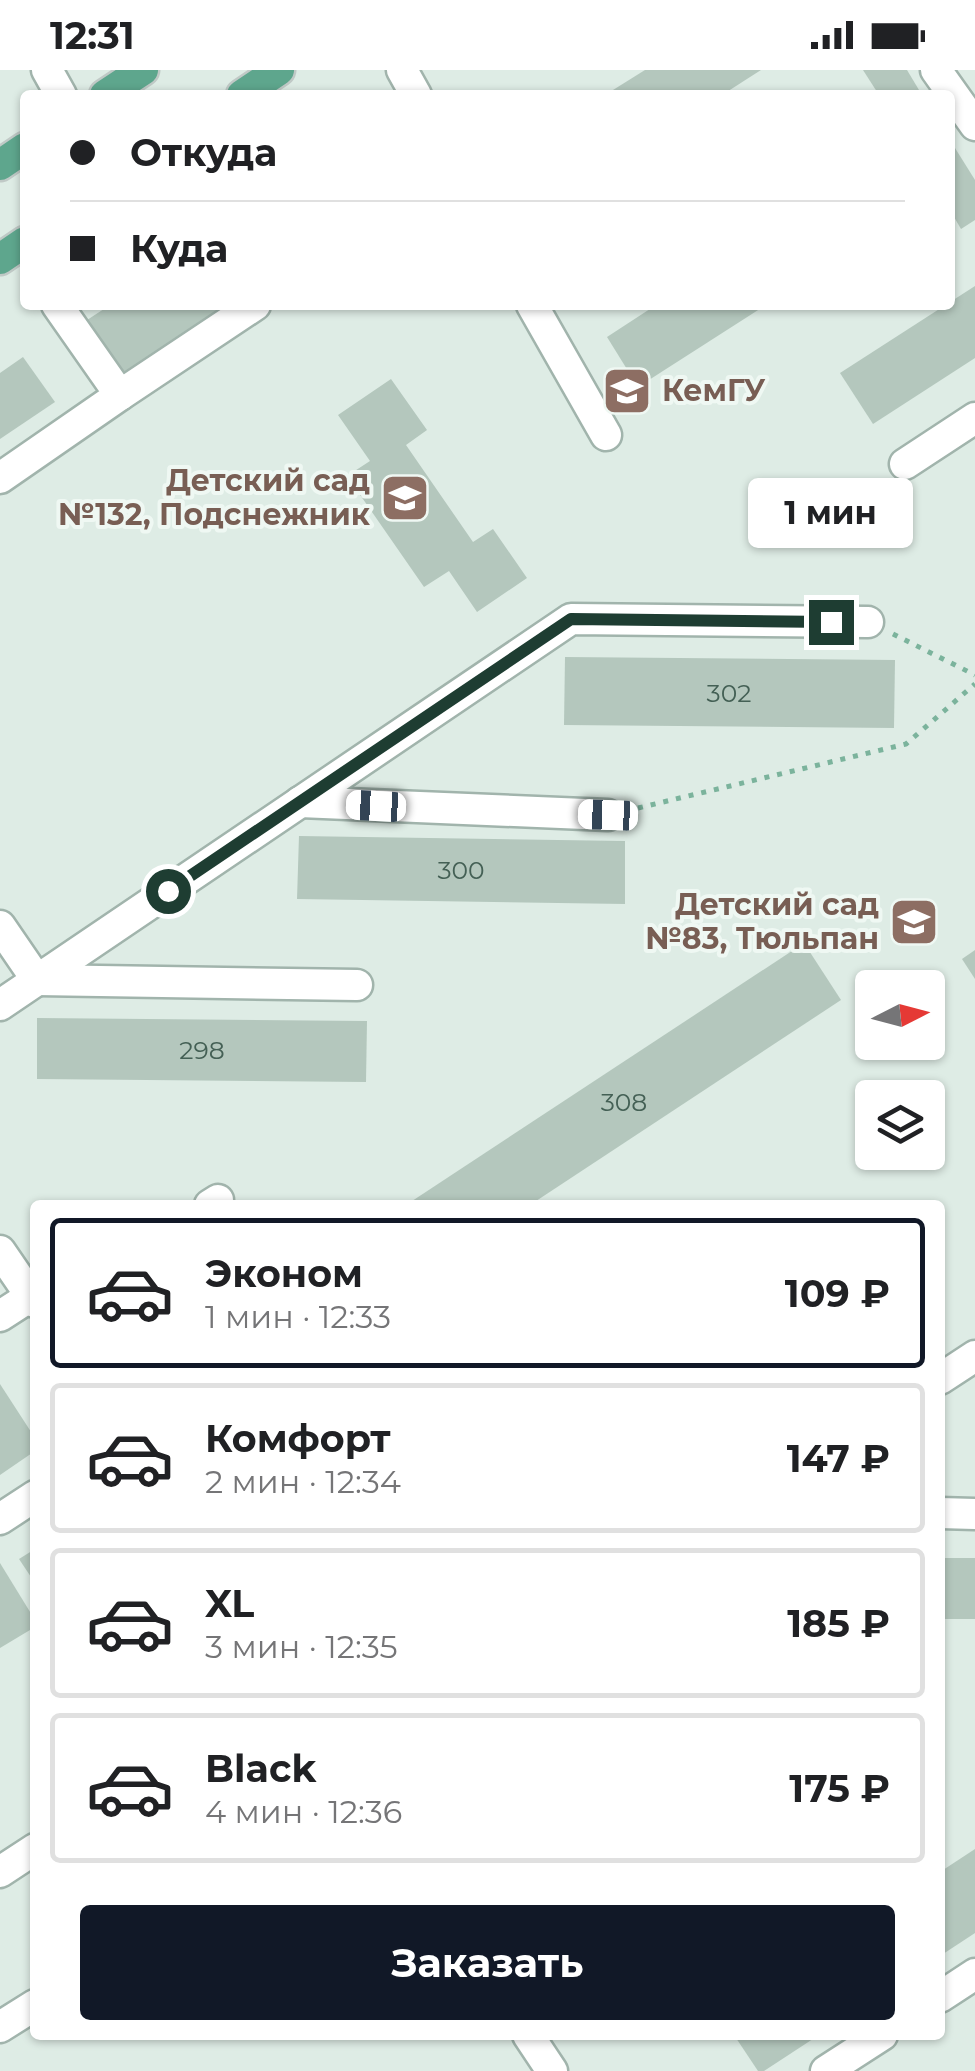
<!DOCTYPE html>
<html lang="ru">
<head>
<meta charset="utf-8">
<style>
  :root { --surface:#fff; --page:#f2f2f2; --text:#202124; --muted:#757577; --line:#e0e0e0; --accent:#111827 }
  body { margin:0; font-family:Montserrat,sans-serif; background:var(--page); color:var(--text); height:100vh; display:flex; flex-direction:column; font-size:38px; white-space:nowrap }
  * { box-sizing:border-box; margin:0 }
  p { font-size:32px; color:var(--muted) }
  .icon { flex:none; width:55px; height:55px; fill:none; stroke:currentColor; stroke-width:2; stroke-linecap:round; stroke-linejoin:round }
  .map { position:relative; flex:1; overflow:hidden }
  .drawer { position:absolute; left:30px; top:1130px; width:915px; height:840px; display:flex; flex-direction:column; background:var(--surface); border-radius:10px; box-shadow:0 2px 8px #0004 }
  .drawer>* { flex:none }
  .banner { position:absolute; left:20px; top:20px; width:935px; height:220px; border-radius:10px; box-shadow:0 2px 8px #0004; display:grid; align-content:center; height:220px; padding:0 50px; background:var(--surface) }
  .needle { width:65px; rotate:84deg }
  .tools { position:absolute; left:855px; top:900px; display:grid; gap:20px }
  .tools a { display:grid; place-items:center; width:90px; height:90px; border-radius:10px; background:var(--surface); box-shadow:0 2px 8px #0004; font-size:50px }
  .end { position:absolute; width:45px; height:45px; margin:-22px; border:12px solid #1e3d32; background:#fff; box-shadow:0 0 0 5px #fff }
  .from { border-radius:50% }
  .bubble { position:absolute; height:70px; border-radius:10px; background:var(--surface); box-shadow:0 2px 8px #0004; font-size:32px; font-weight:700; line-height:70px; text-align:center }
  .car { position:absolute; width:30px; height:60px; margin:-30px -15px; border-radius:12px; box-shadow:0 0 8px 2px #0007; background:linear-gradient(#fff 24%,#345 0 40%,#fff 0 76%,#345 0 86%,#fff 0) }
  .banner b { display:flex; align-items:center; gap:35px; height:95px; font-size:38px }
  .banner b+b { border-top:2px solid var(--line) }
  .banner i { width:25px; height:25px; background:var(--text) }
  ul { padding:18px 0 0; list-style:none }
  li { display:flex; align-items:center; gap:30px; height:150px; margin:0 20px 15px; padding:0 30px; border:5px solid var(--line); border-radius:10px }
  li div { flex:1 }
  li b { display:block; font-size:38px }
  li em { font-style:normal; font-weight:700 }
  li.current { border-color:var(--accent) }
  li>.icon { width:90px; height:90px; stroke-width:1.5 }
  .cta { display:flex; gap:20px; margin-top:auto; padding:20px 50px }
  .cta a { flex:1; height:115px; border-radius:10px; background:var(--accent); color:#fff; font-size:40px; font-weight:700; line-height:115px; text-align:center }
  .status { display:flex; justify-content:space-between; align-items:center; height:70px; padding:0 50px; background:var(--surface); direction:ltr }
  .status svg { height:28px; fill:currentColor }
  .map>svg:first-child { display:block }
  .building { fill:#b4c7bd }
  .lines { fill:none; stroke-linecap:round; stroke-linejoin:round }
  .minor-casing { stroke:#a1b4ac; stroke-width:35 }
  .major-casing { stroke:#c0c9c6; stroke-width:35 }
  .path { stroke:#7bb39c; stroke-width:5; stroke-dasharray:5 8; stroke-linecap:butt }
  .minor { stroke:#fff; stroke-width:30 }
  .major { stroke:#5ea68d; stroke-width:30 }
  .route { stroke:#1e3d32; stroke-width:12 }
  .labels { text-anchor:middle; stroke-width:8; stroke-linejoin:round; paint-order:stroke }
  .number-label { font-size:25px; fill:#446055 }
  .education-label { font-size:30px; font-weight:bold; fill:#785e54; stroke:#eff8f3; text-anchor:end }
</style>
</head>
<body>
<div class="status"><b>12:31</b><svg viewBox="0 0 49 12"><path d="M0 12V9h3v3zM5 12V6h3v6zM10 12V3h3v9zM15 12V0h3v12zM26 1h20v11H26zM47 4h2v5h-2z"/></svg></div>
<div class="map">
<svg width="975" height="2001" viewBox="0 0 975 2001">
  <rect width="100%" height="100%" fill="#deece5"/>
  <!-- building -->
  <g class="building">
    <path d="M645 0H761L722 25H605Z"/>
    <path d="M863 0H907L922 25H879Z"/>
    <path d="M950 70 975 110V150L961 159 950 140Z"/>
    <path d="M975 216V288L873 354 840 303Z"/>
    <path d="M110 235H240L124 312 84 252Z"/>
    <path d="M656 235H766L638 317 607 267Z"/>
    <path d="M23 287 55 332 0 369V303Z"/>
    <path d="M391 309 427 360 406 375 473 472 493 459 527 508 477 542 449 501 424 517 347 406 370 391 338 345Z"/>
    <path d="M565 587 895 590 894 658 564 655Z"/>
    <path d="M299 766 625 771V834L297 829Z"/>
    <path d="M804 873 841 930 530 1135H406Z"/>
    <path d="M975 880V909L962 889Z"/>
    <path d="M37 948 367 951 366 1012 37 1009Z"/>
    <path d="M0 1314 35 1368V1381L0 1405Z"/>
    <path d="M35 1479V1513L19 1489Z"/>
    <rect x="940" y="1488" width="35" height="61"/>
    <path d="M0 1493 35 1550V1557L0 1578Z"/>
    <path d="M975 1779V1863L940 1886V1802Z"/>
    <path d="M734 1965H819L764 2001H758Z"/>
  </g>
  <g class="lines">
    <!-- minor casing -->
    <g class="minor-casing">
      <g id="minor">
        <path d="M47 0 61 25"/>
        <path d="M402 0 416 25"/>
        <path d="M936 0 975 55"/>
        <path d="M532 235 606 365"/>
        <path d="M120 325 255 235"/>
        <path d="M905 394 975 348"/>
        <path d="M0 408 120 325 57 235"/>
        <path d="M300 732 608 745"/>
        <path d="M0 856 37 910 357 915"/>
        <path d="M0 935 571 549 868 552"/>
        <path d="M210 1135 218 1130"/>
        <path d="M0 1181 35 1232"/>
        <path d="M0 1246 31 1226"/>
        <path d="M940 1309 975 1286"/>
        <path d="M940 1443 975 1444"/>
        <path d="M0 1449 35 1426"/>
        <path d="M0 1802 35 1779"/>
        <path d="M940 1927 975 1904"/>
        <path d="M0 1957 35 1935"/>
        <path d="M528 1965 552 2001"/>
        <path d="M826 2001 882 1965"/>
      </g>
    </g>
    <!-- major casing -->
    <g class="major-casing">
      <g id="major">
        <path d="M105 25 143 0"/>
        <path d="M242 25 279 0"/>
        <path d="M0 95 25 78"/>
        <path d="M0 189 25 172"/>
      </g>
    </g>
    <!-- path -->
    <g class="path">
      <path d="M893 564 975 605"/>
      <path d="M638 738 906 674 975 614"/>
    </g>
    <!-- minor -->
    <use href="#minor" class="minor"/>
    <!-- major -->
    <use href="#major" class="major"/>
  </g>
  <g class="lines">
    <!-- route -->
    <path class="route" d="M168 821 571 549 831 552"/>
  </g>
  <!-- icons -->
  <defs>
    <g id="university-square" transform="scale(2.5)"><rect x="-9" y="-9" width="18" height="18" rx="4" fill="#8d6e63" stroke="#eff8f3"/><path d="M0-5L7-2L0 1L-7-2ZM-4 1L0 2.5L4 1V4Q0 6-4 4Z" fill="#fff"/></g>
    <g id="school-square" transform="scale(2.5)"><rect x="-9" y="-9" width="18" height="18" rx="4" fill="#8d6e63" stroke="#eff8f3"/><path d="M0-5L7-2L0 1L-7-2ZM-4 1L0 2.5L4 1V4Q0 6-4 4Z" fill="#fff"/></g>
  </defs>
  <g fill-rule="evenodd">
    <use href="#university-square" x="627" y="321"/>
    <use href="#school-square" x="405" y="428"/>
    <use href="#school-square" x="914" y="852"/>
  </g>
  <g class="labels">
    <!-- number labels -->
    <g class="number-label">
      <text x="729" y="632">302</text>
      <text x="461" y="809">300</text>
      <text x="202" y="989">298</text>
      <text x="624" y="1041">308</text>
    </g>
    <!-- education labels -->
    <g class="education-label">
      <text x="662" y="331" text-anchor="start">КемГУ</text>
      <text x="370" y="421">Детский сад<tspan x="370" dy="34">№132, Подснежник</tspan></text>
      <text x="879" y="845">Детский сад<tspan x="879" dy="34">№83, Тюльпан</tspan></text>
    </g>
  </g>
</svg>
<div class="tools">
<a><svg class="needle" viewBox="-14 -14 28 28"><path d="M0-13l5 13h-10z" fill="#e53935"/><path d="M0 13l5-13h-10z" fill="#757577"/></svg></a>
<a><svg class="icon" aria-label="layers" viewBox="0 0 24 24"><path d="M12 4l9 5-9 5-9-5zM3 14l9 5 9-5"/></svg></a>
</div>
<i class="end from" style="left:168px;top:821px"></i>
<i class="end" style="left:831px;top:552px"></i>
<div class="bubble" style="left:748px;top:408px;width:165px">1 мин</div>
<i class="car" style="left:376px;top:736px;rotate:273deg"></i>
<i class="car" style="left:608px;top:745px;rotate:272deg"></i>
<div class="banner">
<b><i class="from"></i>Откуда</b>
<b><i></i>Куда</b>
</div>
<section class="drawer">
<ul>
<li class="current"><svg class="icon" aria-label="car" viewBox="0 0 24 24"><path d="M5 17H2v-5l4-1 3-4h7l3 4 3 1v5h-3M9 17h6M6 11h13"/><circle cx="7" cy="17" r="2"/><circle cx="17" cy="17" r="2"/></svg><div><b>Эконом</b><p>1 мин · 12:33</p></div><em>109 ₽</em></li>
<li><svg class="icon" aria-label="car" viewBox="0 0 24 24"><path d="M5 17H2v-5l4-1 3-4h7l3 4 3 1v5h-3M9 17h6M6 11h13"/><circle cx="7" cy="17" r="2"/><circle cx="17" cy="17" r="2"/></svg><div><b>Комфорт</b><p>2 мин · 12:34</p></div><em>147 ₽</em></li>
<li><svg class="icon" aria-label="car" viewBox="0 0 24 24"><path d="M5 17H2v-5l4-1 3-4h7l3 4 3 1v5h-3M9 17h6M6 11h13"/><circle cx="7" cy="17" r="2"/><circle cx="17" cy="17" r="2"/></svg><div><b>XL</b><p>3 мин · 12:35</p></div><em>185 ₽</em></li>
<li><svg class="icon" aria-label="car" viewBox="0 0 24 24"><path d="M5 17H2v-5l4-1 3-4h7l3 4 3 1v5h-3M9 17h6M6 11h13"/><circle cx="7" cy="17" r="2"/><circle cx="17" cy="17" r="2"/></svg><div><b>Black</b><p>4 мин · 12:36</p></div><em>175 ₽</em></li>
</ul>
<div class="cta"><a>Заказать</a></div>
</section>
</div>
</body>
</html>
